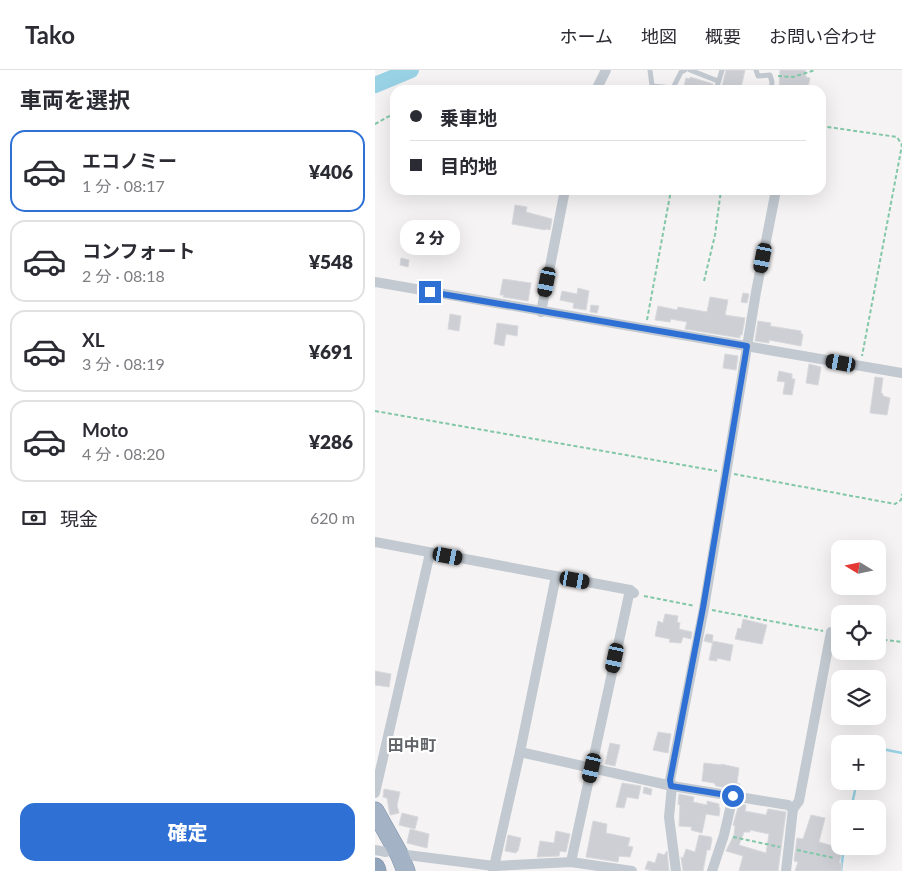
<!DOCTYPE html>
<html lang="ja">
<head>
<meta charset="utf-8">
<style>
  :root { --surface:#fff; --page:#f7f7f7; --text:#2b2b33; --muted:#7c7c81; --line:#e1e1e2; --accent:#2e70d4 }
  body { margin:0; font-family:Lato,"Noto Sans JP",sans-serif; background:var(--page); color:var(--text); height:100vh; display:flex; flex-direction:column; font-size:19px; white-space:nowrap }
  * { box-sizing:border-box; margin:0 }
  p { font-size:16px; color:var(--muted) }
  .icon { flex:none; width:28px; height:28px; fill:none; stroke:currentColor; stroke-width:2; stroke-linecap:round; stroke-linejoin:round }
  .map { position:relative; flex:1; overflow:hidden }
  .details { display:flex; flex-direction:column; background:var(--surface); width:375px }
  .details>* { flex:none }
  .hud { position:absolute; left:15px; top:15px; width:436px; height:110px; border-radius:15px; box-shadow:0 5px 20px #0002; display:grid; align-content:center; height:110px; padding:0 20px; background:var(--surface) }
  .needle { width:32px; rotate:280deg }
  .controls { position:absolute; left:456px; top:470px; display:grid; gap:10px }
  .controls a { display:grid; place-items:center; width:55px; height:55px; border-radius:10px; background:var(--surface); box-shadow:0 5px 20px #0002; font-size:25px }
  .end { position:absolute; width:22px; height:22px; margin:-11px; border:6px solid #2e70d4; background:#fff; box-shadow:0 0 0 2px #fff }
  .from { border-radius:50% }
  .bubble { position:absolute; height:35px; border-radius:15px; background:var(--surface); box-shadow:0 5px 20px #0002; font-size:16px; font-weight:800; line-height:35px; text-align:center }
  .car { position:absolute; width:15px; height:30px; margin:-15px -8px; border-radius:6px; box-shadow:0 0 4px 1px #0007; background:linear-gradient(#222 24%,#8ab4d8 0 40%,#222 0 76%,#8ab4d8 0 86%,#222 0) }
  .hud b { display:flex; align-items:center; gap:18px; height:48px; font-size:19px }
  .hud b+b { border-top:1px solid var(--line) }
  .hud i { width:12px; height:12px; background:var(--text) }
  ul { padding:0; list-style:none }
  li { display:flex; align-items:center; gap:15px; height:82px; margin:0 10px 8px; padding:0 10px; border:2px solid var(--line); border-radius:15px }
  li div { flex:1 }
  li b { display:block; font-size:19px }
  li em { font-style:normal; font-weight:800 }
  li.selected { border-color:var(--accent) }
  li>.icon { width:45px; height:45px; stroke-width:1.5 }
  h2 { padding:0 20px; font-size:22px; line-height:60px }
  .pay { display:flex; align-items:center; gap:12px; height:55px; padding:0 20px; font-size:19px }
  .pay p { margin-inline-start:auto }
  .action { display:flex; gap:10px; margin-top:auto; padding:10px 20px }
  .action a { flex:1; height:58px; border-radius:15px; background:var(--accent); color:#fff; font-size:20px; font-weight:800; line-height:58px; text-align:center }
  header { display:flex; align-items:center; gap:30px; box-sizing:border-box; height:70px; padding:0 25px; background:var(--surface); border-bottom:1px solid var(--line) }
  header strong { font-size:24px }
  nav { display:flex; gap:28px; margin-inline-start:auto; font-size:18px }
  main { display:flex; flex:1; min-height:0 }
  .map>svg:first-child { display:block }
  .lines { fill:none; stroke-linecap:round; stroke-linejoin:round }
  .stream { stroke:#99d2e5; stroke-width:2.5 }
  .river { stroke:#99d2e5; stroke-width:16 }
  .building { fill:#cdcfd4; stroke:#d8d9dd; fill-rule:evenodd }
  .trunk-casing { stroke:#7b8fa8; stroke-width:19 }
  .motorway-casing { stroke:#7b8fa8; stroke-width:21 }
  .path { stroke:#82c8a8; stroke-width:2; stroke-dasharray:4 2.5; stroke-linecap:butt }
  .service { stroke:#c2c9d0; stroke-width:5 }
  .minor { stroke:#c2c9d0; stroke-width:10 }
  .trunk { stroke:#a3b2c5; stroke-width:18 }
  .motorway { stroke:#90a4bc; stroke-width:20 }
  .route { stroke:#2e70d4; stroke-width:6 }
  .labels { text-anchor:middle; stroke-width:4.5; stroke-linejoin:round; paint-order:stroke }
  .quarter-label { font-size:16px; font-weight:bold; fill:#606367; stroke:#fff }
</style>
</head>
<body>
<header>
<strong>Tako</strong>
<nav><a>ホーム</a><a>地図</a><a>概要</a><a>お問い合わせ</a></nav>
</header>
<main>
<section class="details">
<h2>車両を選択</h2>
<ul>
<li class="selected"><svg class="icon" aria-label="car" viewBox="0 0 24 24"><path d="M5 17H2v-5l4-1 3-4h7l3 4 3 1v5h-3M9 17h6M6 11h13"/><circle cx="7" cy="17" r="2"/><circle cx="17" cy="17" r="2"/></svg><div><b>エコノミー</b><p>1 分 · 08:17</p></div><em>¥406</em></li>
<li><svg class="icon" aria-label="car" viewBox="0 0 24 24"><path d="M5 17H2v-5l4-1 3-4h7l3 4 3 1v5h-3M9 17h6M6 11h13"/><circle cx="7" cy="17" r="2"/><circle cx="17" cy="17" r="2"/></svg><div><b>コンフォート</b><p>2 分 · 08:18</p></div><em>¥548</em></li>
<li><svg class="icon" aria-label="car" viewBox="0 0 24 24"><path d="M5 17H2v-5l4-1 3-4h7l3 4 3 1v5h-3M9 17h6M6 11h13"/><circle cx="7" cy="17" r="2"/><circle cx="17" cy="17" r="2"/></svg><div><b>XL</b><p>3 分 · 08:19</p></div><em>¥691</em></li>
<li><svg class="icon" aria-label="car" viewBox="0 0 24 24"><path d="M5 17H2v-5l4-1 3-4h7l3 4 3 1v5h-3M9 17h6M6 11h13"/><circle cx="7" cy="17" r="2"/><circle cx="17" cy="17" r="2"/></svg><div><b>Moto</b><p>4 分 · 08:20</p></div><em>¥286</em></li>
</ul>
<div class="pay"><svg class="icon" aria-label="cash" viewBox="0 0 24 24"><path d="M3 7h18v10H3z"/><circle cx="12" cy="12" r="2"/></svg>現金<p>620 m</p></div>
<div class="action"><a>確定</a></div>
</section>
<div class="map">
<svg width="527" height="801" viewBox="0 0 527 801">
  <rect width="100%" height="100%" fill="#f5f3f3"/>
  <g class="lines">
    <!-- stream -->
    <g class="stream">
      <path d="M502 678 527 683"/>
      <path d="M476 739 482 711"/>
      <path d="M466 801 469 776"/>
    </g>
    <!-- river -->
    <path class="river" d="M0 15 36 0"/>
  </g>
  <!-- building -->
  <g class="building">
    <path d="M351 0H370L366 18 364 17 363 20H346Z"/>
    <path d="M405 0H430L431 7 435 8 433 17 421 15V20H404Z"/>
    <path d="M315 7 338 14 337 20H308L311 8 315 9Z"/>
    <path d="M140 135 152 137 151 142 177 149 175 160 171 159 170 160 137 154Z"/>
    <path d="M26 188 34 190 33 197 25 195Z"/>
    <path d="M128 209 156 213 153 231 128 227 129 225H125Z"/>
    <path d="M203 218 214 221 211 240 198 238 199 233 185 230 187 221 202 224Z"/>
    <path d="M368 223 374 224 372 233 366 232Z"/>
    <path d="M335 227 353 230 350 245 370 248 367 265H365V268L310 259 312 252 296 249 295 252 280 250 283 236 302 240 303 237 332 242Z"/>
    <path d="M216 235 224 236 222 243 215 242Z"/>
    <path d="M75 244 86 246 84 261 73 259Z"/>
    <path d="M383 251 396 253 395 256 426 261V264H428L426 276 394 270V273L380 271Z"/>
    <path d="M122 253 143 256 142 266 131 264 129 276 119 274Z"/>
    <path d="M350 284 363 286 361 300 348 298Z"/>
    <path d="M434 294 446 297 443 315 431 313Z"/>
    <path d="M404 301 417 304V309H420L417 325 408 324 410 312 402 311Z"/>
    <path d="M500 307 508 308 506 323 508 324V326L515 328 512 345 495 343Z"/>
    <path d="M290 544 303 546 302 552 305 553 304 559 317 562 316 569 308 567 306 573H304L294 572 295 569 280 566 283 551 288 553Z"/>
    <path d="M368 549 392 555 387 574 360 569 363 558 366 559Z"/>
    <path d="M331 564 338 565 337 573 329 571Z"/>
    <path d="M338 571 358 575 355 591 342 588V591L334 590Z"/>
    <path d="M0 601 16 604 14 617 0 615Z"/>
    <path d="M283 662 296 664 293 683 278 680Z"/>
    <path d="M235 673 245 675 240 696 230 694Z"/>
    <path d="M329 693 346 695V694L364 698 362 713 365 714 364 720 341 716 339 713 327 711Z"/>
    <path d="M247 713 266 716 263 729 252 727 249 738 241 737Z"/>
    <path d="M269 717 277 719 276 725 268 723Z"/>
    <path d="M9 719 25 722 22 735 24 743 15 745 12 728 8 727Z"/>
    <path d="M304 724 319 727 318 732 332 735V731L344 734V738H345L344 746 331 744 327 763 316 760 317 757 304 756 305 735 303 734Z"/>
    <path d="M364 734 371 735 370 741 391 745 393 739 411 742 403 801H364L368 786 351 781 359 765 360 756 358 755ZM375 760 394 764 391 783 364 775 369 762H375Z"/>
    <path d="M27 743 43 747 40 759 24 755Z"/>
    <path d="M436 745 450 748 444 772 468 779 464 793H467L466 801H420L423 792 419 791 422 768 428 769Z"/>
    <path d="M218 751 232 754 231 763 255 768 253 776 258 777 255 787 244 786 243 792 211 787Z"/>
    <path d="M35 759 54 764 52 778 32 773Z"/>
    <path d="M181 761 195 764 191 782 185 781 184 786 162 787 165 771 179 773Z"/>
    <path d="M133 765 146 768 143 781H142L141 783 130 781Z"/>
    <path d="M324 765 336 767 337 769 335 780H332L328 801H308L306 787 308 788 311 779 320 782Z"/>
    <path d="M292 781 294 801H277L270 799 273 791 280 793 283 783 289 785Z"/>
  </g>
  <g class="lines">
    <!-- trunk casing -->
    <g class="trunk-casing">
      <path id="trunk" d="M0 741 24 784 31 801"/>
    </g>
    <!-- motorway casing -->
    <g class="motorway-casing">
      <path id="motorway" d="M0 798 1 801"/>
    </g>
    <!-- path -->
    <g class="path">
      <path d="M403 6 418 7 440 0"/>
      <path d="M0 54 20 43"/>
      <path d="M446 56 522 67 527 75 487 286"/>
      <path d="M329 211 340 165 346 120"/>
      <path d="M272 250 296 120"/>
      <path d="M0 341 342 401"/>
      <path d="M359 404 520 434 526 430 527 424"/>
      <path d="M269 526 320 536"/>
      <path d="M337 540 448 561"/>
      <path d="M502 569 527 572"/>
      <path d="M358 767 405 777"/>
      <path d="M422 780 459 788"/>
    </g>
    <!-- service -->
    <g class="service">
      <path d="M315 0 343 11"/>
      <path d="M381 0 383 6 395 5 397 12 396 20"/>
      <path d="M223 16 233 20"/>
      <path d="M277 16 298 18V20"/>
      <path d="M298 18 306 2 310 0"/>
      <path d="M275 20 277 16 275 0"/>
      <path d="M341 20 347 0"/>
    </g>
    <!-- minor -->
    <g class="minor">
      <path d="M221 20 231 0"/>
      <path d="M0 212 527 303"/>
      <path d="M166 242 190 120"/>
      <path d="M0 472 255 520 259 523"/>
      <path d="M145 682 297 716 413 735 418 739 411 801"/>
      <path d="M0 723 55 483"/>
      <path d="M418 739 424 731 456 562"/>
      <path d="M0 780 11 782"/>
      <path d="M24 784 119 796 196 792 257 801"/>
      <path d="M196 792 255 520"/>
      <path d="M118 801 145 682 181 506"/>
      <path d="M301 801 294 747 297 716 295 710 329 538 381 222 401 120"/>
      <path d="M337 801 349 765 358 726"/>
    </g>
    <!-- trunk -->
    <use href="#trunk" class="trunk"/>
    <!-- motorway -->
    <use href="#motorway" class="motorway"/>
  </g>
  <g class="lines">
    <!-- route -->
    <path class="route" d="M55 222 372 276 328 538 295 710 296 716 358 726"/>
  </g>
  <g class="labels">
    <!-- quarter labels -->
    <g class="quarter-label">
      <text x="37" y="681">田中町</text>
    </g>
  </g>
</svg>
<div class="controls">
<a><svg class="needle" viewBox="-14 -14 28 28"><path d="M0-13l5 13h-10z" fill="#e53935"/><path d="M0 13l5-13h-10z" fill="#7c7c81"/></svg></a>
<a><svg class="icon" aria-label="locate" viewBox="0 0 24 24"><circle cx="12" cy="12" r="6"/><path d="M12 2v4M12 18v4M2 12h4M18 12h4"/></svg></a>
<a><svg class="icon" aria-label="layers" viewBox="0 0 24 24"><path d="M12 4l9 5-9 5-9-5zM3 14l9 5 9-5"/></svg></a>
<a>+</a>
<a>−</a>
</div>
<i class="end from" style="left:358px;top:726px"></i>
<i class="end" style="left:55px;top:222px"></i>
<div class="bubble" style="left:25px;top:150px;width:60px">2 分</div>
<i class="car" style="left:388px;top:188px;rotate:191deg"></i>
<i class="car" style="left:172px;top:212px;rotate:191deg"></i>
<i class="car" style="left:466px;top:293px;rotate:280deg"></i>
<i class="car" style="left:73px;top:486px;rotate:101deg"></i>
<i class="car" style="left:200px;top:510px;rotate:100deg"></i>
<i class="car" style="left:240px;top:588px;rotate:192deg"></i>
<i class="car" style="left:217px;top:698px;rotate:193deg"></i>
<div class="hud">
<b><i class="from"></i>乗車地</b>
<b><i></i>目的地</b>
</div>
</div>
</main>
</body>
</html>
